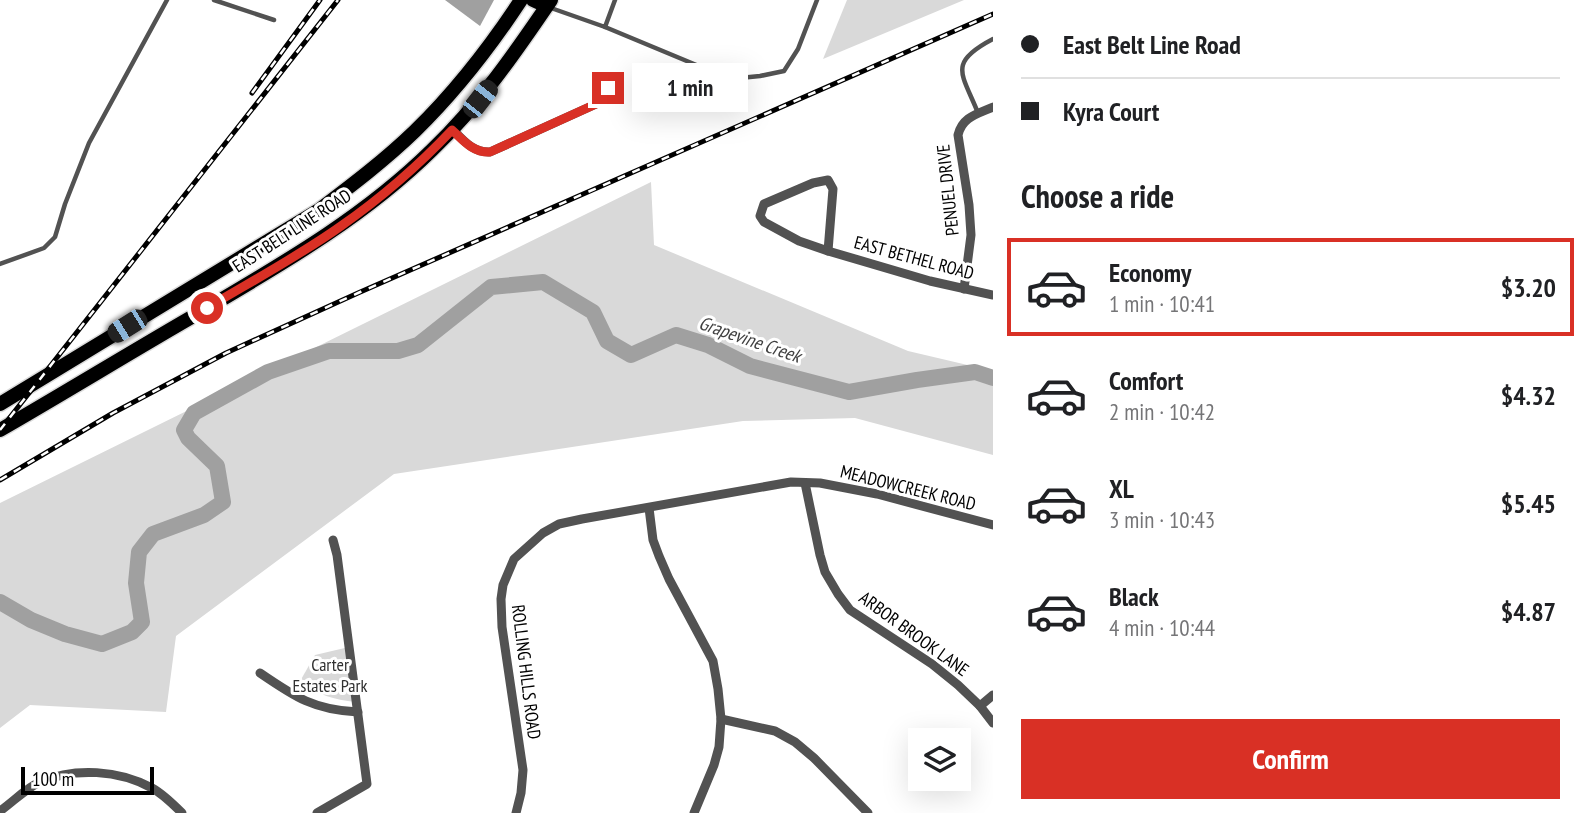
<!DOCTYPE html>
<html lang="en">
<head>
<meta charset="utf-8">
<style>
  :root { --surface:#fff; --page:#f2f2f2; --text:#202124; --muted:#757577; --line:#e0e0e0; --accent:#d93025 }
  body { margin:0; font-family:"PT Sans Narrow",sans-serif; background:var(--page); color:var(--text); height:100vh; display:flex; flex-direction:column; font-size:26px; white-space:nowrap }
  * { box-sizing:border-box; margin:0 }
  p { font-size:23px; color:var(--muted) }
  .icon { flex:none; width:38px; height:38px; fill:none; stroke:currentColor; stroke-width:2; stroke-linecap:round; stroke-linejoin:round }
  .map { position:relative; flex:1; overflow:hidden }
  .sheet { display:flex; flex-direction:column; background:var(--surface); width:595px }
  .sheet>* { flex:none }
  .hud { display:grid; align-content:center; height:154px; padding:0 28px; background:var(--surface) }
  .controls { position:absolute; left:908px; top:728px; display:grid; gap:14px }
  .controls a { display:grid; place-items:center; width:63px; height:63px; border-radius:0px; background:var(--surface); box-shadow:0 7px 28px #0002; font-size:35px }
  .scale { position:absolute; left:21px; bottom:18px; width:133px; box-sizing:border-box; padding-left:7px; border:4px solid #000; border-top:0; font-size:19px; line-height:24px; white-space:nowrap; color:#000; -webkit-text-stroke:5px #fff; paint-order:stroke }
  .end { position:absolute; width:32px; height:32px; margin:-16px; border:9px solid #d93025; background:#fff; box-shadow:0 0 0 4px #fff }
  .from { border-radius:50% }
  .bubble { position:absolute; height:49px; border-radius:0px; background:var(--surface); box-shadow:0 7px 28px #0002; font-size:23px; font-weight:800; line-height:49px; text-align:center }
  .car { position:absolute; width:21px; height:42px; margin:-21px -10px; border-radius:9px; box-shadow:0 0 5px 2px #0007; background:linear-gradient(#222 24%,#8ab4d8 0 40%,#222 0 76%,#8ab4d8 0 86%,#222 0) }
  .hud b { display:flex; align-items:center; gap:24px; height:66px; font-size:26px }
  .hud b+b { border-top:2px solid var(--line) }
  .hud i { width:18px; height:18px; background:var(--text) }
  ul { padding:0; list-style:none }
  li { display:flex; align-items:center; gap:21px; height:98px; margin:0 14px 10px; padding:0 14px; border:4px solid transparent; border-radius:0px }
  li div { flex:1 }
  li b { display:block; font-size:26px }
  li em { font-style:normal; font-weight:800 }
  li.active { border-color:var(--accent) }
  li>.icon { width:63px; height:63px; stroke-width:1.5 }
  h2 { padding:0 28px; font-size:32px; line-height:84px }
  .action { display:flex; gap:14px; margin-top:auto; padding:14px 28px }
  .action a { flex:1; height:80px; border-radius:0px; background:var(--accent); color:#fff; font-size:28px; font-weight:800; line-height:80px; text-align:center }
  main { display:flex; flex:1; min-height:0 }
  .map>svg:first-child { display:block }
  .green { fill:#d9d9d9 }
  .water { fill:#a0a0a0 }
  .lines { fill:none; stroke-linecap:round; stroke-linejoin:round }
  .river { stroke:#a0a0a0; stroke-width:16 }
  .primary-casing { stroke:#dbdbdb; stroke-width:17 }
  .service { stroke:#525252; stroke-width:4.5 }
  .minor { stroke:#525252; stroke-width:9 }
  .primary { stroke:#000; stroke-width:14 }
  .rail-casing { stroke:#000; stroke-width:5 }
  .rail { stroke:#fff; stroke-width:2.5; stroke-dasharray:8; stroke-linecap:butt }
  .route { stroke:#d93025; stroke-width:9 }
  .labels { text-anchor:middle; stroke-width:6; stroke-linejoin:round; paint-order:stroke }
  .street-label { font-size:18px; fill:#000; stroke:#fff }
  .park-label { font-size:18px; fill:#303030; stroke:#fff }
  .water-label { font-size:19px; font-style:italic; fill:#414141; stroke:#fff }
</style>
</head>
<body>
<main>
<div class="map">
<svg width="993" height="813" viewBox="0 0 993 813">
  <rect width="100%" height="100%" fill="#fff"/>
  <!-- green -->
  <g class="green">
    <path d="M847 0H964L823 59Z"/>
    <path d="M651 182 654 245 908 351 993 371V455L855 418 743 421 394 474 176 636 166 712 30 705 0 728V503Z"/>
    <path d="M349 647 356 702C333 700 319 694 299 683L315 655Z"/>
  </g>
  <!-- water -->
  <path class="water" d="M445 0H494L480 26Z"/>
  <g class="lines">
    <!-- river -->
    <path class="river" d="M0 602 31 620 65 634 102 644 132 632 142 622 136 583 139 552 153 534 204 515 223 502 217 466 188 438 184 430 194 413 268 372 329 351H398L418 345 491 287 543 282 593 312 607 341 631 355 676 335 708 345 750 366 849 392 917 380 975 372 993 378"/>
    <!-- primary casing -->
    <g class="primary-casing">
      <g id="primary">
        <path d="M533 0 546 6"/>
        <path d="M0 404 319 210C352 185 385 160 415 131 455 92 490 47 521 0"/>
        <path d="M0 430C66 392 131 352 197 314 280 265 363 218 432 150 479 105 515 53 551 0"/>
      </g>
    </g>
    <!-- service -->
    <g class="service">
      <path d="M214 0 274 20"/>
      <path d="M551 8 605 27 615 0"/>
      <path d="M605 27 730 79 760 76 784 71 798 49 817 0"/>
      <path d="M978 113C962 73 947 63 993 39"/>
      <path d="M0 264 44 248 55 237 65 204 89 143 167 0"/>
    </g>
    <!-- minor -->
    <g class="minor">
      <path d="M452 129C463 140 473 153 490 152L596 104 605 97 608 88"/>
      <path d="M828 180 833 189 828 251 799 241 764 222 760 216 764 204 813 183Z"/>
      <path d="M828 251 930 281 993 295"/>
      <path d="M964 289 971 235 969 205 958 135C962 117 977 114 993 107"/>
      <path d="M805 483 820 555 825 572 838 594 850 610 932 664 958 685 980 706 993 723"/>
      <path d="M649 508 653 540 659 556 669 579 713 661 718 689 721 719 719 747 714 765 694 813"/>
      <path d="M260 673C295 697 314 710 358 712"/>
      <path d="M980 706 993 695"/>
      <path d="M721 719 775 731 795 742 814 758 868 813"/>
      <path d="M0 811C13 802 26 788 40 782 75 767 119 770 152 788 163 794 173 804 182 813"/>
      <path d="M317 813 367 784 337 555 333 540"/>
      <path d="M516 813 521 793 523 770 502 627 501 599 503 585 514 559 543 533 559 524 582 519 791 482 820 483 877 494 993 525"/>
    </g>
    <!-- primary -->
    <use href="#primary" class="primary"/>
    <!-- rail casing -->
    <g class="rail-casing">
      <g id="rail">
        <path d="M252 93 320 0"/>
        <path d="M0 430 338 0"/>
        <path d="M0 480 113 413 226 353 358 293 993 14"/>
      </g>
    </g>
    <!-- rail -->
    <use href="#rail" class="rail"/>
  </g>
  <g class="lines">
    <!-- route -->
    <path class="route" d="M207 308C252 281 299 256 341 226 381 198 419 165 452 130 463 140 473 153 490 152L596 104 605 97 608 88"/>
  </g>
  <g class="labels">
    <!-- street labels -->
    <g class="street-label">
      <text transform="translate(948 190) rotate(-96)" y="6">PENUEL DRIVE</text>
      <text transform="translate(292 231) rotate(-33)" y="6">EAST BELT LINE ROAD</text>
      <text transform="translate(914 258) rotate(15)" y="6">EAST BETHEL ROAD</text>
      <text transform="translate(908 488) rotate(14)" y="6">MEADOWCREEK ROAD</text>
      <text transform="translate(914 634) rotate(36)" y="6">ARBOR BROOK LANE</text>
      <text transform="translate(526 672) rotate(83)" y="6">ROLLING HILLS ROAD</text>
    </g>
    <!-- park labels -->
    <g class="park-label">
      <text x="330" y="671">Carter<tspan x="330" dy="21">Estates Park</tspan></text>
    </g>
    <!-- water labels -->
    <g class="water-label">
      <text transform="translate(750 339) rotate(19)" y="7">Grapevine Creek</text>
    </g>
  </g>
</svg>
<div class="controls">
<a><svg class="icon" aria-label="layers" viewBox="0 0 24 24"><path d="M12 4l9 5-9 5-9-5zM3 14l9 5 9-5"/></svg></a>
</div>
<div class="scale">100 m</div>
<i class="end from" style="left:207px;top:308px"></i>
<i class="end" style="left:608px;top:88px"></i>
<div class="bubble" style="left:632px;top:63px;width:116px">1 min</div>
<i class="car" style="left:480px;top:99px;rotate:38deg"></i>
<i class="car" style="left:127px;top:326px;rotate:238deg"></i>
</div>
<section class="sheet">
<div class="hud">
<b><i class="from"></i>East Belt Line Road</b>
<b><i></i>Kyra Court</b>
</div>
<h2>Choose a ride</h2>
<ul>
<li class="active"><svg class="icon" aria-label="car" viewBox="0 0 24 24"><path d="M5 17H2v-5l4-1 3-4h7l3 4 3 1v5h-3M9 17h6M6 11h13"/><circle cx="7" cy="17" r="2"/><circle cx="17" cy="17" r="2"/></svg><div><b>Economy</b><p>1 min · 10:41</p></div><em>$3.20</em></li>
<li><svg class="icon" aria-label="car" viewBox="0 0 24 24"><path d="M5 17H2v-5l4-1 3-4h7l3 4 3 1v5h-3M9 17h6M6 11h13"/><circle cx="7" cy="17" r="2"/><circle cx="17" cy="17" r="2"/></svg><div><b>Comfort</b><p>2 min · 10:42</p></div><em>$4.32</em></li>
<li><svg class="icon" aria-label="car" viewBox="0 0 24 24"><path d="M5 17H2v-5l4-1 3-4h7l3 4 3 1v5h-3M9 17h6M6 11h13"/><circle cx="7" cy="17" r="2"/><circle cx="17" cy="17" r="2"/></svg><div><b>XL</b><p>3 min · 10:43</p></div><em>$5.45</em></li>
<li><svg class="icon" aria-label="car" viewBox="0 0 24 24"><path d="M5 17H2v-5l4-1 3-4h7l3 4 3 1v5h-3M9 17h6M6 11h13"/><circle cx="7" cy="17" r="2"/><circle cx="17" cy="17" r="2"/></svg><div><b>Black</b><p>4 min · 10:44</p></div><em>$4.87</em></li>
</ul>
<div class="action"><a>Confirm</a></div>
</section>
</main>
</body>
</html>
